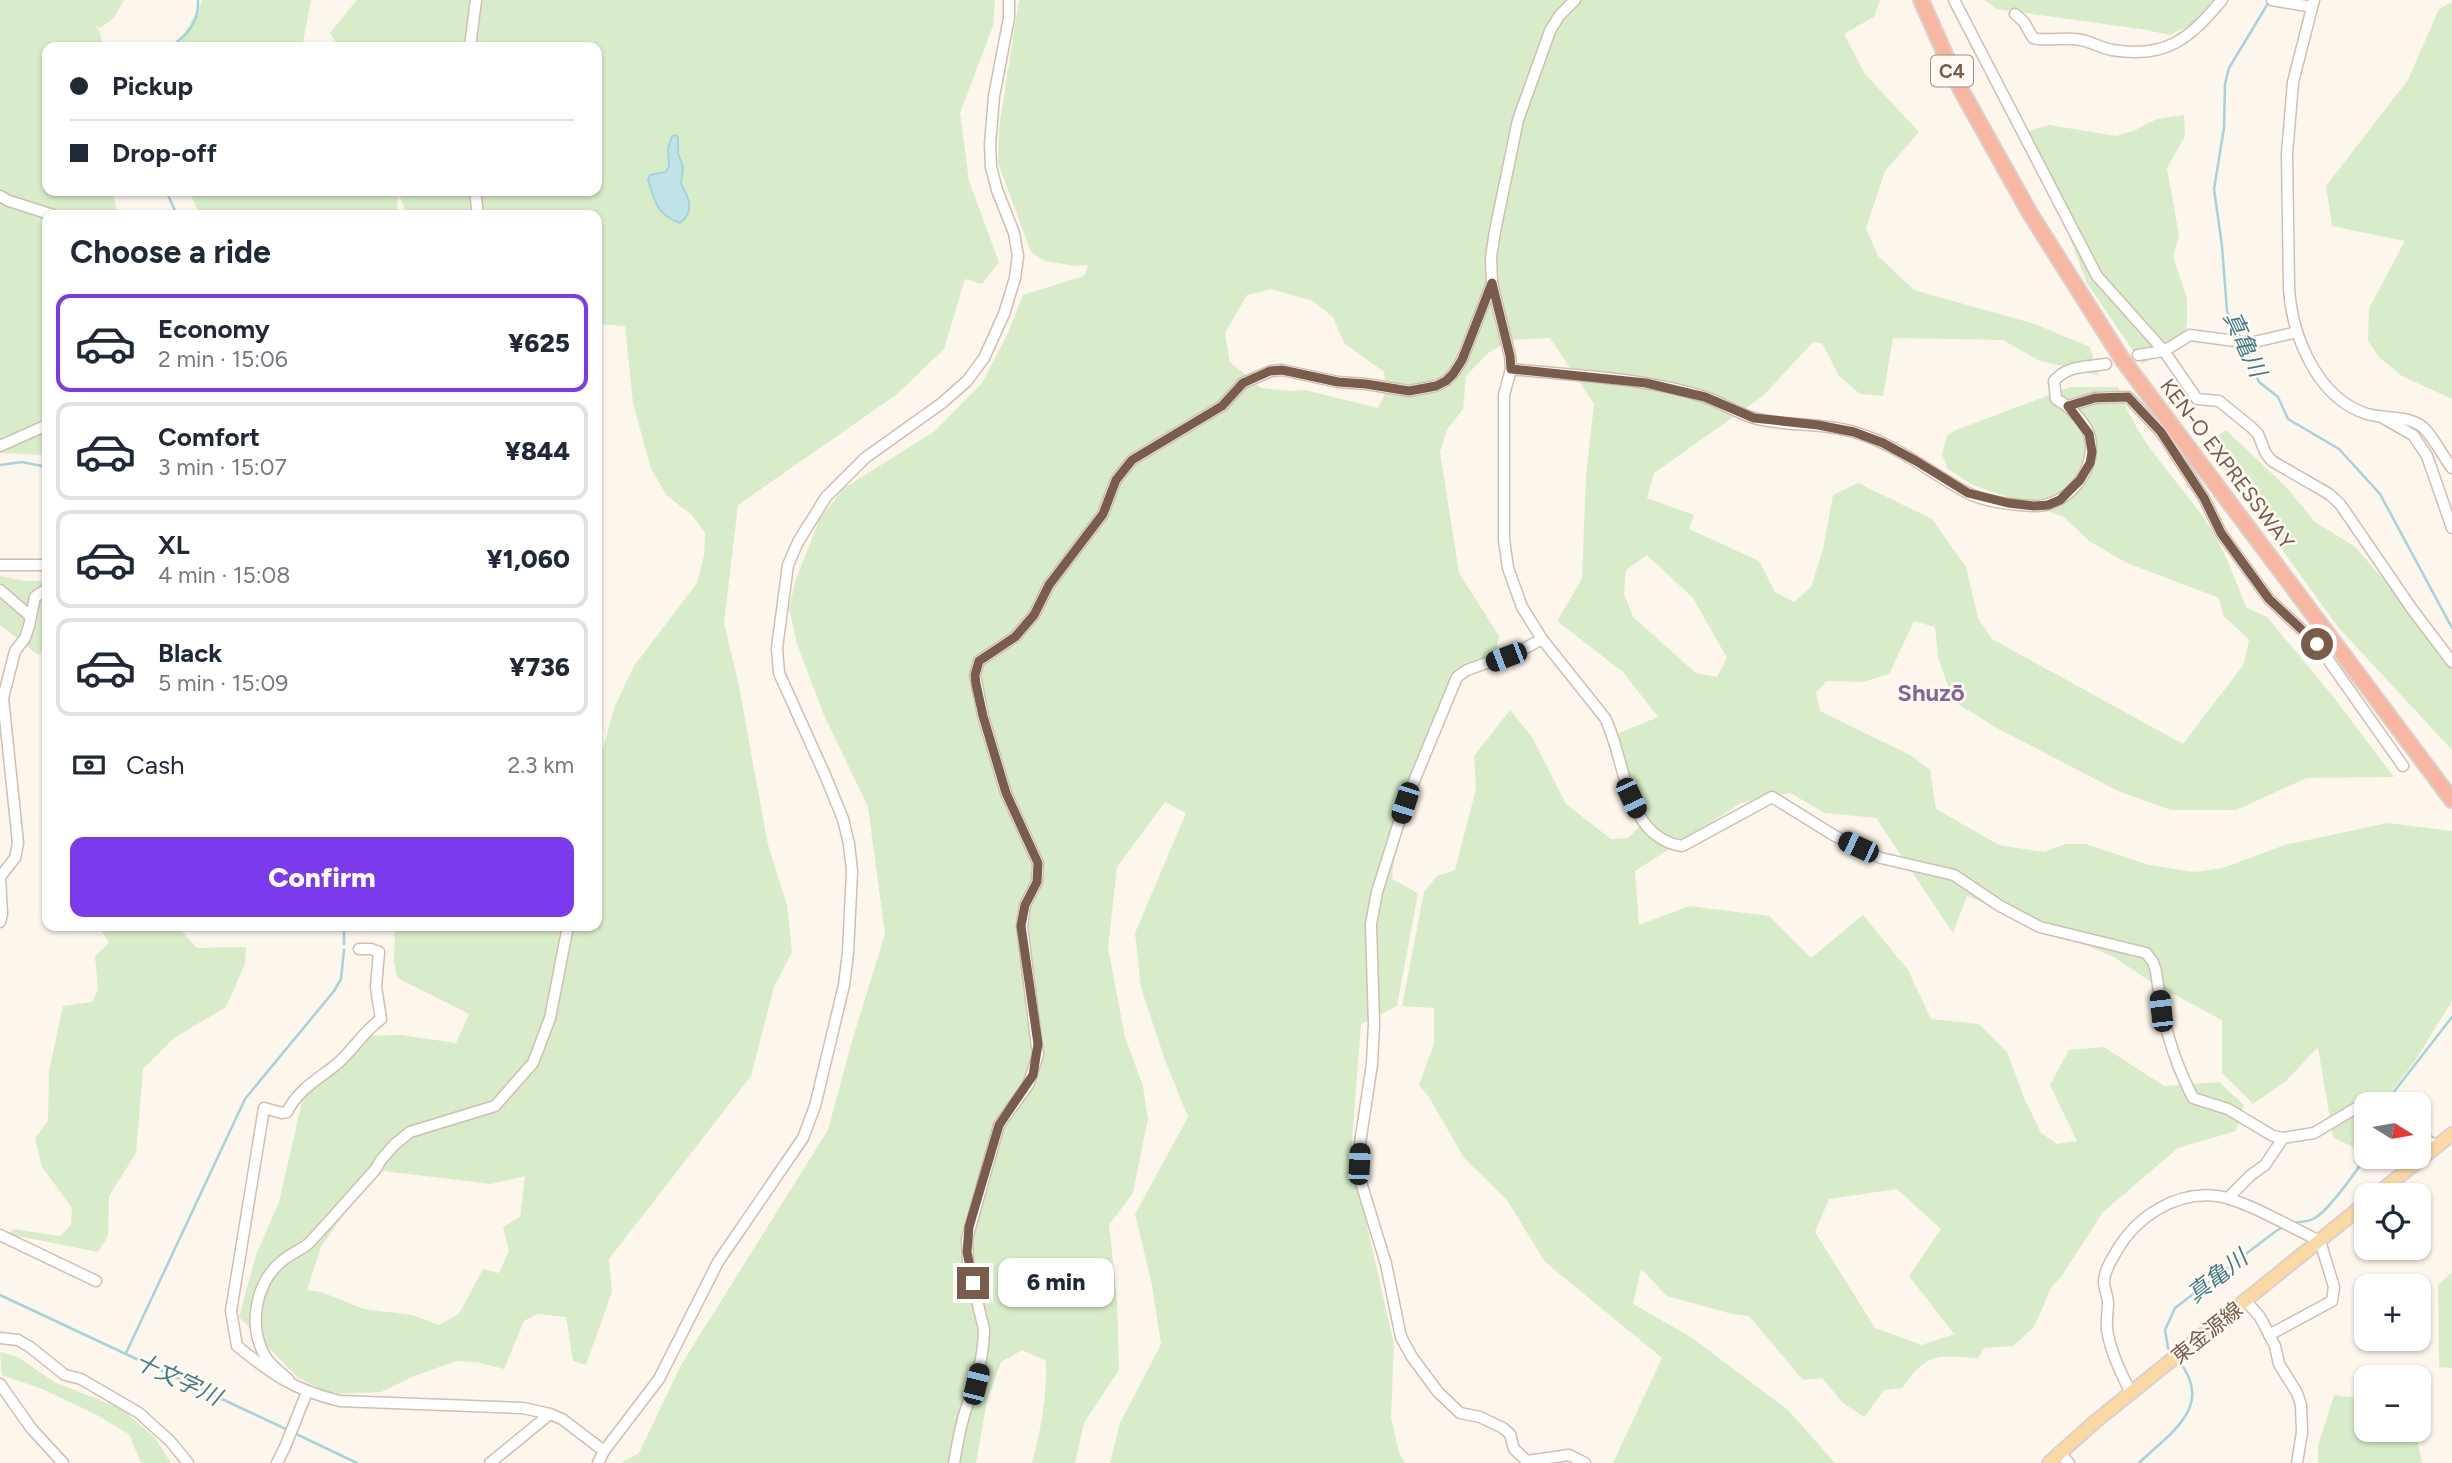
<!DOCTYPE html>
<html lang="en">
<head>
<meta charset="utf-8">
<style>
  :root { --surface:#fff; --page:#f6f6f7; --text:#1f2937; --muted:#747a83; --line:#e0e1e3; --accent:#7c3aed }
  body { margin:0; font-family:Figtree,"Noto Sans JP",sans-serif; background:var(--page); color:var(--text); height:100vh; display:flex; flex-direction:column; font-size:26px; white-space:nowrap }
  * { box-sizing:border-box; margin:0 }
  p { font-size:23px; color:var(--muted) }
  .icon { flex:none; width:38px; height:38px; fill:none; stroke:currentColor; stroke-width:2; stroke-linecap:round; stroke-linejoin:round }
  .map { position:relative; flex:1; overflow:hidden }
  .sheet { position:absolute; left:42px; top:210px; width:560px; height:721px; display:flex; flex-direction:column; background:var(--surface); border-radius:14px; box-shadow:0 2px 5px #0004 }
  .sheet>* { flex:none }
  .hud { position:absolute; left:42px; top:42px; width:560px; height:154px; border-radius:14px; box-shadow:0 2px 5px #0004; display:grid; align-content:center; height:154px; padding:0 28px; background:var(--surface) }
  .needle { width:46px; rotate:101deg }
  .buttons { position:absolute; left:2354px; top:1092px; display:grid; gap:14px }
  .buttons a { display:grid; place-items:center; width:77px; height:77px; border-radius:14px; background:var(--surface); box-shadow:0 2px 5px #0004; font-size:35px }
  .end { position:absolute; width:32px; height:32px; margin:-16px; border:9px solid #7a5c4d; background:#fff; box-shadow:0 0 0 4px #fff }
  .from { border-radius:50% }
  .bubble { position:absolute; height:49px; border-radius:14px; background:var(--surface); box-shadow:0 2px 5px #0004; font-size:23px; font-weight:800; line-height:49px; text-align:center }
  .car { position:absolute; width:21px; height:42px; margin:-21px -10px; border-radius:9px; box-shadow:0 0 5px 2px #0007; background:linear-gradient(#222 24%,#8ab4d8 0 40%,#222 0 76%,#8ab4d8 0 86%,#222 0) }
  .hud b { display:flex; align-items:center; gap:24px; height:66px; font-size:26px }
  .hud b+b { border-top:2px solid var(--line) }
  .hud i { width:18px; height:18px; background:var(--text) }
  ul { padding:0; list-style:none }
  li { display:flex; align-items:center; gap:21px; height:98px; margin:0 14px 10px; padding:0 14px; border:4px solid var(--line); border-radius:14px }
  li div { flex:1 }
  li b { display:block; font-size:26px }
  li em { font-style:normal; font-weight:800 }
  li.on { border-color:var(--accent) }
  li>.icon { width:63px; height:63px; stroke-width:1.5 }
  h2 { padding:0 28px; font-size:32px; line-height:84px }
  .pay { display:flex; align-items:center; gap:18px; height:77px; padding:0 28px; font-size:26px }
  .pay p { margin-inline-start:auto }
  .button { display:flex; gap:14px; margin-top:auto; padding:14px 28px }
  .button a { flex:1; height:80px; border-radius:14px; background:var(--accent); color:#fff; font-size:28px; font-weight:800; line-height:80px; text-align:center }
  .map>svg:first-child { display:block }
  .green { fill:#d8ecc9; fill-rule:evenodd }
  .water { fill:#bfe3e8; stroke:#a5d3da; stroke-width:2 }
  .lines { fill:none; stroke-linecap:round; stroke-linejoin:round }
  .stream { stroke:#a5d3da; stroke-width:2.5 }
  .minor-casing { stroke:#d1beb0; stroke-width:13 }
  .major-casing { stroke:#dad1cd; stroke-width:16 }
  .highway-casing { stroke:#dad1cd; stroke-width:18 }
  .minor { stroke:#fff; stroke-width:10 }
  .major { stroke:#fbd9a5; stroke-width:12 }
  .highway { stroke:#f7b7a3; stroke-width:14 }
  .route { stroke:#7a5c4d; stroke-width:9 }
  .labels { text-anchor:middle; stroke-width:5; stroke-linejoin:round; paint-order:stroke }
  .shield { fill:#fffaf3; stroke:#a28b7f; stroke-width:2 }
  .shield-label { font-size:19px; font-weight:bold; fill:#7a5c4d }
  .street-label { font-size:21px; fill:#7a5c4d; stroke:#fffaf3 }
  .water-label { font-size:23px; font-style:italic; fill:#437c86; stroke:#fffaf3 }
  .quarter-label { font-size:24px; font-weight:bold; fill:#846695; stroke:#fffaf3 }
</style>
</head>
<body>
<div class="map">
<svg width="2452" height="1463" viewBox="0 0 2452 1463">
  <rect width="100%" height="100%" fill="#fdf6ec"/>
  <!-- green -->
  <g class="green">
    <path d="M0 0H124L113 19 100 28 96 25 100 33 103 47H47V191H113L116 208 121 215H47V455L0 453Z"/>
    <path d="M203 0H311L302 47H177Z"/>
    <path d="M357 0H995L993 26 960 113 969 181 999 262 982 284 965 279 944 349 896 395 738 505 724 623 738 681 768 845 787 905 792 952 774 987 751 1076 609 1259 612 1292 586 1365 573 1361 566 1317 537 1314 524 1321 504 1369 477 1362 456 1361 412 1377 381 1392 330 1394 297 1377 239 1317 256 1255 279 1202 304 1093 363 1036 401 1035 456 1043 469 1014 397 978 394 961 395 926H597V759L603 748 615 706 634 666 697 583 704 556 705 533 692 515 667 496 651 469 633 403 625 326 597 324V215H407L398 192 397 215H200L189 191H597V47H339L330 33ZM375 1170 491 1184 525 1176 520 1217 503 1227 509 1251 499 1273 483 1269 459 1314 439 1325 412 1315 364 1309 321 1292 307 1290 321 1247Z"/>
    <path d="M1019 0H1880L1874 17 1844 34 1865 74 1919 132 1885 171 1866 228 1878 256 1914 290 2035 324 2090 347 2099 376 2038 360 2003 340 1893 338 1883 396 1860 394 1839 376 1822 343 1813 342 1763 396 1654 473 1647 498 1694 515 1689 529 1759 561 1775 592 1794 602 1811 587 1823 549 1833 495 1858 483 1932 519 1966 567 1978 618 1992 639 2183 744 2244 664 2249 640 2223 615 2219 598 2127 563 2089 541 2064 517 1973 485 1948 469 1942 454 1947 436 1956 430 2071 387H2118C2139 449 2182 481 2214 534 2228 557 2236 584 2247 608L2267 617 2331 694 2394 777 2307 778 2236 810H2171L2118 791 1997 728 1953 701 1938 657 1935 627 1914 621 1889 674 1863 682 1826 681 1816 693 1820 711 1912 756 1930 770 1936 809 1999 845 2044 852 2066 844H2085L2149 865 2195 872 2223 868 2285 845 2387 823 2452 831V1001L2415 1061 2382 1104H2366V1136L2362 1152 2333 1137 2318 1047 2286 1081 2253 1104 2222 1073V1020L2151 982 2114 957 1967 896 1953 933 1876 818 1825 813 1790 793 1741 803 1635 871 1639 925 1689 906 1769 916 1811 958 1863 915 1908 970 1931 1019 1979 1024 2007 1052 2025 1100 2041 1133 2057 1144 2077 1141 2050 1085 2069 1050 2104 1047 2164 1086 2219 1082 2244 1105 2236 1131 2178 1148 2103 1212 2061 1277 2052 1286 2034 1327 2013 1346 1984 1348 1978 1358C1935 1356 1929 1351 1902 1388L1884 1390 1864 1417 1843 1403 1822 1378 1803 1380 1749 1316 1732 1314 1667 1296 1641 1269 1633 1304 1691 1337 1788 1410 1835 1463H1613L1662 1358 1545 1262 1507 1200 1464 1158 1429 1097 1419 1085 1434 1044V1008L1402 1006 1424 892 1437 876 1455 870 1476 789 1474 756 1510 710 1532 737 1566 804 1611 839 1628 838 1638 828 1636 789 1612 736 1658 717 1623 672 1557 621 1582 579 1586 476 1594 404 1550 338 1511 340 1488 353 1466 376 1463 409 1447 430 1440 452 1459 573 1499 636 1495 658 1457 681 1430 726 1397 833 1392 879 1418 893 1397 1006 1361 1024 1351 1154 1394 1345 1391 1417 1399 1453 1405 1463H1110L1120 1423 1161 1344 1152 1285 1135 1214 1188 1117 1165 1060 1141 988 1135 933 1186 813 1165 802 1117 867 1108 948 1125 1037 1143 1086 1148 1119 1133 1193 1109 1225 1117 1299 1119 1370 1084 1423 1075 1463H1032C1041 1429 1047 1397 1046 1361L1022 1350 1001 1362 987 1401 976 1463H621L639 1453 681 1365 828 1130 852 1041 885 934 868 807 824 715 797 644 789 608 796 579 820 518 844 488 935 431 982 383 1007 335 1023 295 1084 276 1088 265 1074 266 1045 261 1031 252 998 163 999 128ZM1271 289 1313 301 1333 317 1344 343 1384 372 1387 390 1378 408 1305 390 1290 391 1261 388 1230 362 1225 333 1247 295ZM1647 555 1693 598 1727 658 1717 677 1696 673 1633 617 1624 594 1626 570ZM1897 1189 1941 1229 1909 1276 1954 1334 1922 1345 1875 1328 1815 1232 1829 1199Z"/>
    <path d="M1985 0H2222L2204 18 2170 35 2141 29 1996 9Z"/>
    <path d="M2452 2V399L2402 376 2379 357 2368 341 2369 308 2405 241 2332 226 2326 186 2408 80 2439 9Z"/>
    <path d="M2184 115 2185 136 2167 168 2179 236 2173 256 2187 298V322L2185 335 2169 351 2142 364 2087 283 2029 131 2049 125 2116 136 2133 131 2157 119Z"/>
    <path d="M2226 430 2287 488 2315 522 2354 546 2421 621 2452 664V750L2338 627 2206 444Z"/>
    <path d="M0 576 25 581H47V648L38 655 0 625Z"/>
    <path d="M99 926H177L197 948 246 947 245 964 226 1007 174 1038 143 1069 136 1153 109 1196 108 1236 98 1252 8 1234 14 1229 60 1236 71 1225 72 1208 42 1167 35 1138 48 1121 49 1071 63 1006 92 1002 98 989 95 956 109 943Z"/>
    <path d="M2452 1272V1368L2439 1367 2438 1285Z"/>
    <path d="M0 1352 18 1357 54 1382 122 1409 155 1438 171 1463H141L129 1434 95 1414 42 1389 2 1375Z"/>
    <path d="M2334 1395 2366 1399V1430H2415L2422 1463H2318V1446Z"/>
  </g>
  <!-- water -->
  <path class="water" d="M676 135 678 137V153L683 167 681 184C689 197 695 212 680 223 656 215 654 199 648 179L650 175 665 172 669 167 668 148 672 136Z"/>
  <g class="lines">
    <!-- stream -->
    <g class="stream">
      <path d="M171 47C188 33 199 24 198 0"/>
      <path d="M166 191 177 215"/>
      <path d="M2240 337 2227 311 2222 246 2214 189 2224 128 2225 84 2229 68 2270 0"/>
      <path d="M2245 346 2259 382 2278 397 2288 419 2339 449 2380 494 2452 628"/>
      <path d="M0 465 22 462 47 467"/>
      <path d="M344 944V926"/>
      <path d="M2387 1104 2393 1093 2452 1017"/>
      <path d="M2292 1223C2298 1222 2307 1222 2313 1219 2327 1213 2358 1169 2366 1156"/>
      <path d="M0 1295 288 1430"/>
      <path d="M126 1353 245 1099 334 991 341 979 344 950"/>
      <path d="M2174 1355 2168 1348 2165 1330 2175 1308 2276 1231 2286 1226"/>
      <path d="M294 1433 357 1463"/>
      <path d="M2139 1463C2170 1433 2216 1406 2178 1360"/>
    </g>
    <!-- minor casing -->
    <g class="minor-casing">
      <g id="minor">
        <path d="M1575 0 1559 16 1550 31 1518 120 1495 231 1491 257 1492 283 1510 356 1511 369 1504 395V540L1508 568 1522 607 1542 639 1605 718C1626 759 1624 837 1682 846L1772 797 1835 836 1881 858 1954 875 2000 906 2040 927 2146 953 2153 962 2156 971C2162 1019 2171 1055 2193 1098L2228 1109 2273 1136 2283 1138 2314 1133 2356 1108 2366 1109"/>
        <path d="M1954 0 2097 276 2164 351 2197 399 2219 401 2251 427 2258 434 2266 454 2272 461 2329 494 2340 504 2412 609 2452 662"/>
        <path d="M2272 0 2312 7"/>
        <path d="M2314 0 2293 82 2287 154 2289 288C2292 336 2317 398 2367 414 2384 419 2404 415 2420 425 2431 432 2443 457 2452 468"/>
        <path d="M2015 14 2024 22 2033 38C2050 42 2066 36 2081 40 2092 42 2101 48 2112 50 2166 59 2189 39 2222 0"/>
        <path d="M470 47 476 0"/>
        <path d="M475 191 478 215"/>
        <path d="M0 196 9 201 53 215"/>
        <path d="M2138 355 2164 351 2190 335 2250 343 2297 332"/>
        <path d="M1511 369C1575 376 1643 377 1705 397 1722 403 1737 413 1754 418 1786 427 1821 422 1854 432 1896 444 1929 472 1966 492 1984 502 2013 505 2034 506 2067 507 2097 470 2090 438 2087 423 2069 406 2056 399L2054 381C2068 365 2086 367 2106 364"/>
        <path d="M2068 406 2095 398 2128 397 2161 432 2204 498 2221 533 2269 599 2317 644 2403 766"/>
        <path d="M2383 418 2413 435 2427 456 2452 528"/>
        <path d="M0 446 47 425"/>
        <path d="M0 565H47"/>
        <path d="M0 590 30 616"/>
        <path d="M1542 639 1520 651 1467 670 1457 677 1405 803 1377 892 1371 924 1374 1024 1372 1064 1360 1143V1179L1386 1264 1401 1337 1412 1357 1438 1392 1460 1413 1480 1417 1503 1428 1510 1434 1514 1449 1527 1461 1569 1455 1585 1463"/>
        <path d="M0 922 2 914 0 877 15 858 18 843 3 698 15 651 25 638 29 626 35 597 47 589"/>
        <path d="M359 949H371L379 952 376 987 381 1019C362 1033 354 1049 338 1063 318 1080 300 1087 287 1112L282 1113 264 1108 231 1311 237 1346C273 1375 294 1390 340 1401L523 1408 550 1414 562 1419 604 1451"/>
        <path d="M2418 1135 2437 1146"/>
        <path d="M2228 1198 2251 1175 2265 1165 2283 1138"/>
        <path d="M0 1235 96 1281"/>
        <path d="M2246 1301 2260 1317 2275 1346 2279 1364 2297 1393 2301 1405 2302 1432 2297 1463"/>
        <path d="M0 1338 18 1340 30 1347 65 1375 81 1379 139 1413 170 1441 188 1463"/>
        <path d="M288 1379C280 1372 270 1365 265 1356 248 1326 255 1283 282 1261 290 1254 300 1251 309 1243 332 1219 353 1194 375 1170L381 1160 394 1145 410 1132 495 1106 533 1063 550 1018 568 926"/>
        <path d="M0 1384 31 1428 63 1463"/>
        <path d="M2131 1394C2122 1374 2110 1352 2107 1329 2106 1320 2108 1312 2108 1303 2108 1296 2104 1289 2104 1282 2104 1271 2111 1261 2116 1252 2136 1217 2175 1191 2217 1196 2243 1199 2294 1229 2320 1241L2334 1287 2332 1301 2269 1335"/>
        <path d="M2059 1452 2069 1463"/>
        <path d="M277 1463 285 1447 307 1392"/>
        <path d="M490 1463 550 1414"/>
        <path d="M598 1463 604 1451 659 1379 718 1262 803 1138 815 1106 844 985 848 953 852 871 849 844 843 819 825 775 779 673 777 648 788 565 798 542 826 497 865 458 942 403 967 381 984 358 1004 314 1015 278 1018 256 1014 233 997 190 991 167 990 145 994 96 1009 18V0"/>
        <path d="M954 1463C957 1445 960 1427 966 1409 975 1383 984 1358 984 1329L968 1264 967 1239 999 1125 1028 1085 1038 1055 1022 926 1025 905 1037 882 1038 863 1006 793 983 716 975 675 979 661 1015 637 1034 615 1049 585 1103 514 1116 480 1132 460 1222 406 1243 383 1271 371 1282 370 1338 382 1366 384 1409 391 1436 386 1446 381 1453 374 1462 360 1492 283"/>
      </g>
    </g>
    <!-- major casing -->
    <g class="major-casing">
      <g id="major">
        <path d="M2376 1195 2452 1134"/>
        <path d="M2049 1463 2096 1421 2366 1203"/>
      </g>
    </g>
    <!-- highway casing -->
    <g class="highway-casing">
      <path id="highway" d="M1921 0 1961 90 2031 215 2122 359 2452 800"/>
    </g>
    <!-- minor -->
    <use href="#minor" class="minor"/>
    <!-- major -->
    <use href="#major" class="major"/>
    <!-- highway -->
    <use href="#highway" class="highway"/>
  </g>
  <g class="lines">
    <!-- route -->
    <path class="route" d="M973 1283 967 1252 969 1227 999 1125 1033 1075 1038 1044 1021 926 1025 905 1037 882 1038 863 1006 793 983 716 976 684 975 675 979 661 1015 637 1034 615 1049 585 1103 514 1116 480 1132 460 1222 406 1243 383 1270 371 1282 370 1338 382 1366 384 1409 391 1436 386 1446 381 1453 374 1462 360 1492 283 1510 356 1511 369 1646 383 1705 397 1754 418 1818 425 1854 432 1883 443 1916 461 1968 493 2008 503 2034 506 2048 505 2060 500 2080 480 2090 463 2092 452 2089 434 2068 406 2095 398 2128 397 2161 432 2204 498 2221 533 2269 599 2317 644"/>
  </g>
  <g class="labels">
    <!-- shield labels -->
    <rect class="shield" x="1931" y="55.5" width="42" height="31" rx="5"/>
    <g class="shield-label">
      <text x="1952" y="78">C4</text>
    </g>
    <!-- street labels -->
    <g class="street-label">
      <text transform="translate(2227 464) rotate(53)" y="7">KEN-O EXPRESSWAY</text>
      <text transform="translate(2207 1333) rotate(-39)" y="7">東金源線</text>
    </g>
    <!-- water labels -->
    <g class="water-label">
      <text transform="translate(2245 344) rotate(65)" y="8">真亀川</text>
      <text transform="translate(2217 1276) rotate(-38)" y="8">真亀川</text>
      <text transform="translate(178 1379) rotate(25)" y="8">十文字川</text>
    </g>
    <!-- quarter labels -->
    <g class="quarter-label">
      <text x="1931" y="701">Shuzō</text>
    </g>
  </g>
</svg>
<div class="buttons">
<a><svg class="needle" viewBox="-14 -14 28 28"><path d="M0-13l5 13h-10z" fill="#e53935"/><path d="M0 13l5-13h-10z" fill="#747a83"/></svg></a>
<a><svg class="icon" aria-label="locate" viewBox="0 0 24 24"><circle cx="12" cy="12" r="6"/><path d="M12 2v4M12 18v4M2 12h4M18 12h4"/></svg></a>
<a>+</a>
<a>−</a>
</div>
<i class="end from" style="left:2317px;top:644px"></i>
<i class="end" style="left:973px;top:1283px"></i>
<div class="bubble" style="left:998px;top:1258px;width:116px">6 min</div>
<i class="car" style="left:1506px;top:657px;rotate:249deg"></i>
<i class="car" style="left:1631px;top:798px;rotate:155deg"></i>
<i class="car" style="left:1405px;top:803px;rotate:198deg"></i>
<i class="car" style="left:1858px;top:847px;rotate:295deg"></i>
<i class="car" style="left:2161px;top:1011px;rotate:354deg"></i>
<i class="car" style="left:1359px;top:1164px;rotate:3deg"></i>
<i class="car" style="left:976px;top:1384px;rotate:14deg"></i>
<div class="hud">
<b><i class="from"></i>Pickup</b>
<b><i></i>Drop-off</b>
</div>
<section class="sheet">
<h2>Choose a ride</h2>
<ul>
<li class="on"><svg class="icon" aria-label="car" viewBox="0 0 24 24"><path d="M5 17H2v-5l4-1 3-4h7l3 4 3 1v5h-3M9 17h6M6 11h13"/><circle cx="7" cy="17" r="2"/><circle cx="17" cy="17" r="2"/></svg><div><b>Economy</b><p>2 min · 15:06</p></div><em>¥625</em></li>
<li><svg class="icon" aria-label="car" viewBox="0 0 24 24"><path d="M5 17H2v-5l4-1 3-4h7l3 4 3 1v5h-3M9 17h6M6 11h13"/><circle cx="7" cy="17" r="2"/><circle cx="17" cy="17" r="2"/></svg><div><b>Comfort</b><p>3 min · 15:07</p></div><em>¥844</em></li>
<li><svg class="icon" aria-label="car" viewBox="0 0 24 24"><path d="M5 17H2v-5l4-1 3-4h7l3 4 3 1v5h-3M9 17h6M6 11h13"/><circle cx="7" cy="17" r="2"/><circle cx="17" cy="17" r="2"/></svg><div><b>XL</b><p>4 min · 15:08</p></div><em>¥1,060</em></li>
<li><svg class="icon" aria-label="car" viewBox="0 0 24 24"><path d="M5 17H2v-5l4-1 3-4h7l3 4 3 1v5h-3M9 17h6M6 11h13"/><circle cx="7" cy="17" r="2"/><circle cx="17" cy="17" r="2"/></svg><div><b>Black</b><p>5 min · 15:09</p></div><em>¥736</em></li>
</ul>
<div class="pay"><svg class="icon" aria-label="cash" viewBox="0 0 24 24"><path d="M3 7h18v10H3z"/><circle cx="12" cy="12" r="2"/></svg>Cash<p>2.3 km</p></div>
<div class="button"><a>Confirm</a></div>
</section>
</div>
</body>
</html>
